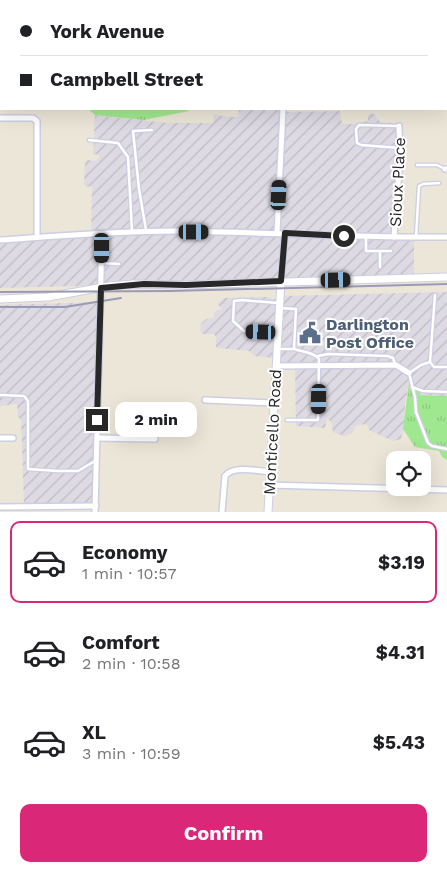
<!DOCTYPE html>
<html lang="en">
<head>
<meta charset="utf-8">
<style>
  :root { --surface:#fff; --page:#f2f2f2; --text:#202124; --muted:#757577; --line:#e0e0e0; --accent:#db2777 }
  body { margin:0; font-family:"Work Sans",sans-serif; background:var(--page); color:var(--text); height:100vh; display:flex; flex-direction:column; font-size:19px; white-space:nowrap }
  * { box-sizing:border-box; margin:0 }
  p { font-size:16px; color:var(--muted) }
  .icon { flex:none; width:28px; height:28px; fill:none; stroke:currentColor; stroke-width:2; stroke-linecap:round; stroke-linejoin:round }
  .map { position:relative; height:512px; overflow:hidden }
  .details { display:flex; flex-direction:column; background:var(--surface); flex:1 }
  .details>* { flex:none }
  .top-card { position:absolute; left:0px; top:0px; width:448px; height:110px; box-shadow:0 5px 20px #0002; display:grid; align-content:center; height:110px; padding:0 20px; background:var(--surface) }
  .tools { position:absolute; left:386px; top:451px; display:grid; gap:10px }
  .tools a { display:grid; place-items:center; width:45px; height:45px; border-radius:10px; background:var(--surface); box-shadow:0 5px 20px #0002; font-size:25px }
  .end { position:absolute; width:22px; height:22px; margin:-11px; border:6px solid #282828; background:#fff; box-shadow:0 0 0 2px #fff }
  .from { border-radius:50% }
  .bubble { position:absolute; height:35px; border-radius:10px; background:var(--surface); box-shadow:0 5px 20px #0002; font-size:16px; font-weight:700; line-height:35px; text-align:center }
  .car { position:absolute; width:15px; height:30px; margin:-15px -8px; border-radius:6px; box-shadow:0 0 4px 1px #0007; background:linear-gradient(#222 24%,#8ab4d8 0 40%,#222 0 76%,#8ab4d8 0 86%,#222 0) }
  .top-card b { display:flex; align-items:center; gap:18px; height:48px; font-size:19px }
  .top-card b+b { border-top:1px solid var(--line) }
  .top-card i { width:12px; height:12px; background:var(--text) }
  ul { padding:9px 0 0; list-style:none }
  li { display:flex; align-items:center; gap:15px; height:82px; margin:0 10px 8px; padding:0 10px; border:2px solid transparent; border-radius:10px }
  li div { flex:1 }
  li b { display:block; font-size:19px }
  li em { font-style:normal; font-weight:700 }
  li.active { border-color:var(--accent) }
  li>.icon { width:45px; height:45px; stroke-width:1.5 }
  .action { display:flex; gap:10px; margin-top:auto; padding:10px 20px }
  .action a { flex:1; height:58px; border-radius:10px; background:var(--accent); color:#fff; font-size:20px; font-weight:700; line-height:58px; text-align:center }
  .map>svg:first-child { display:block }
  .industrial { fill:url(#industrial-furrows) }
  .park { fill:url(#park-tufts) }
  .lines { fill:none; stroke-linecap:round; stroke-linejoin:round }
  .lane-casing { stroke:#cdcee3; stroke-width:5 }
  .street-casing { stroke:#cdcee3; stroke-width:8 }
  .secondary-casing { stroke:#cdcee3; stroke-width:9 }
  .lane { stroke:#fff; stroke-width:2.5 }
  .street { stroke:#fff; stroke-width:5 }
  .secondary { stroke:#fff; stroke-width:7 }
  .rail { stroke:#9b9ab4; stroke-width:2 }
  .route { stroke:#282828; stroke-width:6 }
  .labels { text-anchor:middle; stroke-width:4; stroke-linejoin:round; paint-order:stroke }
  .street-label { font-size:16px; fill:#282828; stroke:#fff }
  .service-label { font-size:16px; font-weight:bold; fill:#4e5e75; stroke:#fff; text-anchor:start }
</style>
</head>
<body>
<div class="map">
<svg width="447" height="512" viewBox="0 0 447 512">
  <defs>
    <pattern id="industrial-furrows" width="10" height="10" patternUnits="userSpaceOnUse" patternTransform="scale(1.25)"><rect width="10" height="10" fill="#dedae3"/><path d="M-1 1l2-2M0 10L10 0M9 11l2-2" fill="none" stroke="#bebbc3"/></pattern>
    <pattern id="park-tufts" width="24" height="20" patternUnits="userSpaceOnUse" patternTransform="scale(1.25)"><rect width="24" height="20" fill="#a0e88f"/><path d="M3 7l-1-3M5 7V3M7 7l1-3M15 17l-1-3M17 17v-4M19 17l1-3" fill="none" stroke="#8ac77b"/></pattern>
  </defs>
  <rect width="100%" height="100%" fill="#ece6d8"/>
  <!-- industrial -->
  <g class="industrial">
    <path d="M239 109H267L280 110 282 112 340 111 342 124H352L368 121V115L371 113 374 114 380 122 395 123 399 126 394 236 414 238V278L0 288V241L91 235 92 186 87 187 84 184 85 163 87 160 96 161 99 158V155L93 154 95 115 166 123H213L214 114 227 117H238Z"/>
    <path d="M447 292V396L420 395 416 387 409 383 405 404 404 427 401 439 393 441 369 430 367 424 357 425 352 433 344 436 333 432 331 422 327 418 325 428 296 426 295 368 276 367 275 358 255 356 249 351 218 348 216 347V337L214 334H203L200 331 201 324 206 319 214 318V313L217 310 223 309 219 306 218 303 224 298 267 297 278 300 280 296Z"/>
    <path d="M99 302 95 404 94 508 24 506 21 420 18 417 17 405 15 404 0 406V305Z"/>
  </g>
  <!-- park -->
  <g class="park">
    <path d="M88 109H189V111L144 120 95 115Z"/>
    <path d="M409 383 416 387 420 395 447 396V460L442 457 439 451 415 447 403 429Z"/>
  </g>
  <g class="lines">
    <!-- lane casing -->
    <g class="lane-casing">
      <g id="lane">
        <path d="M143 0V1"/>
        <path d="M0 85 1 86"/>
        <path d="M398 126 359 125 356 129 357 143 361 145 400 148"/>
        <path d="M89 140 118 143 128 157 132 231"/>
        <path d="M417 165H437L445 169"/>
        <path d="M146 230 139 189 133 131 152 130"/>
        <path d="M366 237V251H391"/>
        <path d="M416 237 419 186 423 184 439 183"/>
        <path d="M380 251V267"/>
        <path d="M102 263 119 264"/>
        <path d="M435 295 430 362 421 365 409 373 415 397 416 412 428 443 432 446 447 449"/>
        <path d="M277 332 244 331 233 321 234 301 242 300 278 303"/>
        <path d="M279 349H294L296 309 280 308"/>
        <path d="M318 356 328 354 388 356 393 358 395 364"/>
        <path d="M430 362 434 367H447"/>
        <path d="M412 387 423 391 447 392"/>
        <path d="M0 395 24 396 28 401V469L58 471H78L95 461"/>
        <path d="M287 420H318L319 359C314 352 302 352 294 349"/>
      </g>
    </g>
    <!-- street casing -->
    <g class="street-casing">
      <g id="street">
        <path d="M211 0V1"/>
        <path d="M279 0V1"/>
        <path d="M347 0V1"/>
        <path d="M416 0V1"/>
        <path d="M446 73H447"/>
        <path d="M0 118H33L37 121V237"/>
        <path d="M445 169H447"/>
        <path d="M277 233 283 109"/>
        <path d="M394 237 400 158 399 126"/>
        <path d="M0 240C58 236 116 231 174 231 265 232 356 238 447 237"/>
        <path d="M281 281 285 233"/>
        <path d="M276 366 396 365 409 373"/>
        <path d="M205 400 274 403"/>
        <path d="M0 438H13"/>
        <path d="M97 438 155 439"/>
        <path d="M269 485 447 490"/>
        <path d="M0 507 96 506"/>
        <path d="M95 512 102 234"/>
        <path d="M222 512 225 476C233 465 258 471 270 472"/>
      </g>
    </g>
    <!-- secondary casing -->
    <g class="secondary-casing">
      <g id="secondary">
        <path d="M0 299 48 297 109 286 134 284 186 285 447 277"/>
        <path d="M268 512 281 281"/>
      </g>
    </g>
    <!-- lane -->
    <use href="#lane" class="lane"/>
    <!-- street -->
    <use href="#street" class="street"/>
    <!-- secondary -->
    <use href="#secondary" class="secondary"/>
    <!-- rail -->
    <g class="rail">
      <path d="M0 292 171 291 447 284"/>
      <path d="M0 307H65L121 298"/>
    </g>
  </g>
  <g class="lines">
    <!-- route -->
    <path class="route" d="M97 420 101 288 144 284 186 285 281 281 285 233 344 236"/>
  </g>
  <!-- icons -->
  <defs>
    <g id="civic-bare" transform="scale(1.725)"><path d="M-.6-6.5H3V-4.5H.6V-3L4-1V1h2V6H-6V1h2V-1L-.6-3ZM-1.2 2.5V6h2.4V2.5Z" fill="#5c6f8a" stroke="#fff" stroke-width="2.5" paint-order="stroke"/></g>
  </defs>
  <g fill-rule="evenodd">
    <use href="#civic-bare" x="310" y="333"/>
  </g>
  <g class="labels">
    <!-- street labels -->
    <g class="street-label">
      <text transform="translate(397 182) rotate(-87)" y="6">Sioux Place</text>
      <text transform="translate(272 432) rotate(-87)" y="6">Monticello Road</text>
    </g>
    <!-- service labels -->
    <g class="service-label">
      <text x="326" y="330">Darlington<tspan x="326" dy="18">Post Office</tspan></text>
    </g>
  </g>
</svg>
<div class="tools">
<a><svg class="icon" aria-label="locate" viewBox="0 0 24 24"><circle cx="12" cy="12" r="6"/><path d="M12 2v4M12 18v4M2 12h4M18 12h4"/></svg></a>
</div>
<i class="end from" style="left:344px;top:236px"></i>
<i class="end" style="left:97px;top:420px"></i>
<div class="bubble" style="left:115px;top:402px;width:82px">2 min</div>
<i class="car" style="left:279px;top:195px;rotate:3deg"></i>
<i class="car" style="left:194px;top:232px;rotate:90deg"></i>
<i class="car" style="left:102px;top:248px;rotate:180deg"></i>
<i class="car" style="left:336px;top:280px;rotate:89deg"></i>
<i class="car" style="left:261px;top:332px;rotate:272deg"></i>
<i class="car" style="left:319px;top:399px;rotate:181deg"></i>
<div class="top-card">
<b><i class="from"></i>York Avenue</b>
<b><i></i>Campbell Street</b>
</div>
</div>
<section class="details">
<ul>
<li class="active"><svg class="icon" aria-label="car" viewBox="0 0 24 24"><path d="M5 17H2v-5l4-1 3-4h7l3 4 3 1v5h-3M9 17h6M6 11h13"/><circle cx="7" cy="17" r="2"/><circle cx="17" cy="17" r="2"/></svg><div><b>Economy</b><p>1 min · 10:57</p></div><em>$3.19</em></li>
<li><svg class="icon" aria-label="car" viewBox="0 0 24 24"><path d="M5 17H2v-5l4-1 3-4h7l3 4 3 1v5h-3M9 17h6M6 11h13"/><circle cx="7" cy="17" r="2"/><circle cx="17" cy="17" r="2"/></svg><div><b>Comfort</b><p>2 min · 10:58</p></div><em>$4.31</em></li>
<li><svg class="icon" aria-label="car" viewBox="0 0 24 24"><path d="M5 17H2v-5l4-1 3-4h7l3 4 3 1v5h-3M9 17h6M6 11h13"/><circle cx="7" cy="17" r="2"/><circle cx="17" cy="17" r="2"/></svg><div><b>XL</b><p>3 min · 10:59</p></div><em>$5.43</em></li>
</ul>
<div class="action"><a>Confirm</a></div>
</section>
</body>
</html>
